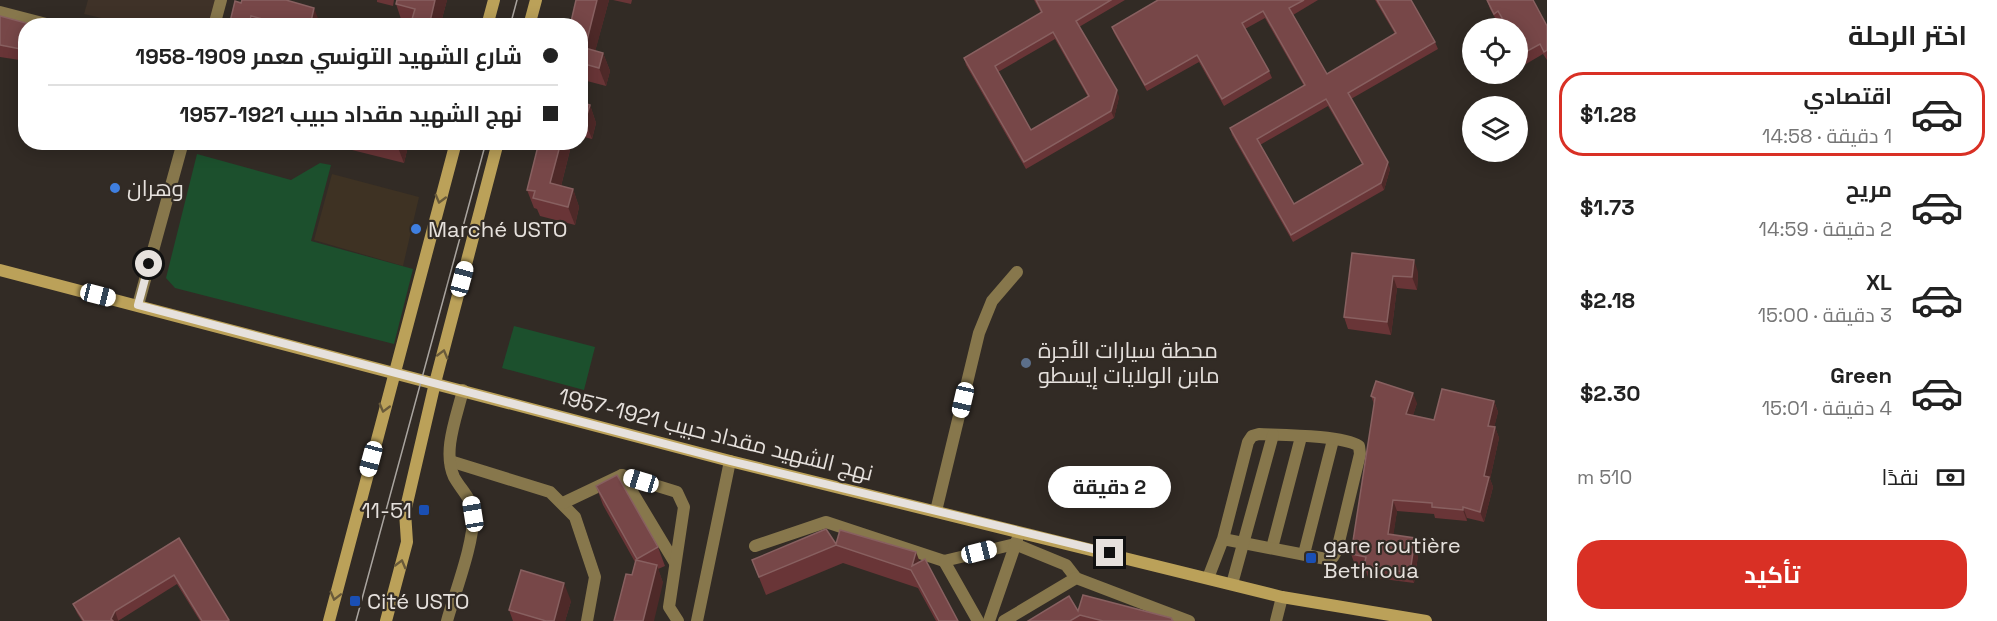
<!DOCTYPE html>
<html lang="ar">
<head>
<meta charset="utf-8">
<style>
  :root { --surface:#fff; --page:#f2f2f2; --text:#222; --muted:#767676; --line:#e0e0e0; --accent:#d93025 }
  body { margin:0; font-family:"Space Grotesk",Cairo,sans-serif; background:var(--page); color:var(--text); direction:rtl; height:100vh; display:flex; flex-direction:column; font-size:22px; white-space:nowrap }
  * { box-sizing:border-box; margin:0 }
  p { font-size:20px; color:var(--muted) }
  .icon { flex:none; width:33px; height:33px; fill:none; stroke:currentColor; stroke-width:2; stroke-linecap:round; stroke-linejoin:round }
  .map { position:relative; flex:1; overflow:hidden; direction:ltr }
  .details { display:flex; flex-direction:column; background:var(--surface); width:450px }
  .details>* { flex:none }
  .guide { position:absolute; left:18px; top:18px; width:570px; height:132px; border-radius:24px; box-shadow:0 3px 15px #0003; direction:rtl; display:grid; align-content:center; height:132px; padding:0 30px; background:var(--surface) }
  .tools { position:absolute; left:1462px; top:18px; display:grid; gap:12px }
  .tools a { display:grid; place-items:center; width:66px; height:66px; border-radius:50%; background:var(--surface); box-shadow:0 3px 15px #0003; font-size:30px }
  .end { position:absolute; width:27px; height:27px; margin:-14px; border:8px solid #e6e1dd; background:#111; box-shadow:0 0 0 3px #111 }
  .from { border-radius:50% }
  .bubble { position:absolute; height:42px; border-radius:21px; background:var(--surface); box-shadow:0 3px 15px #0003; font-size:20px; font-weight:700; line-height:42px; text-align:center; direction:rtl }
  .car { position:absolute; width:18px; height:36px; margin:-18px -9px; border-radius:8px; box-shadow:0 0 4px 2px #0007; background:linear-gradient(#fff 24%,#345 0 40%,#fff 0 76%,#345 0 86%,#fff 0) }
  .guide b { display:flex; align-items:center; gap:21px; height:57px; font-size:22px }
  .guide b+b { border-top:2px solid var(--line) }
  .guide i { width:15px; height:15px; background:var(--text) }
  ul { padding:0; list-style:none }
  li { display:flex; align-items:center; gap:18px; height:84px; margin:0 12px 9px; padding:0 18px; border:3px solid transparent; border-radius:24px }
  li div { flex:1 }
  li b { display:block; font-size:22px }
  li em { font-style:normal; font-weight:700 }
  li.active { border-color:var(--accent) }
  li>.icon { width:54px; height:54px; stroke-width:1.5 }
  h2 { padding:0 30px; font-size:27px; line-height:72px }
  .pay { display:flex; align-items:center; gap:15px; height:66px; padding:0 30px; font-size:22px }
  .pay p { margin-inline-start:auto }
  .button { display:flex; gap:12px; margin-top:auto; padding:12px 30px }
  .button a { flex:1; height:69px; border-radius:24px; background:var(--accent); color:#fff; font-size:24px; font-weight:700; line-height:69px; text-align:center }
  main { display:flex; flex:1; min-height:0 }
  .map>svg:first-child { display:block }
  .commercial { fill:#3e3223 }
  .built { fill:#3f3228 }
  .green { fill:#1c502d }
  .lines { fill:none; stroke-linecap:round; stroke-linejoin:round }
  .street { stroke:#87774c; stroke-width:12 }
  .secondary { stroke:#bba159; stroke-width:12 }
  .tram { stroke:#aaa5a0; stroke-width:1.5 }
  .wall { fill:#693537; fill-rule:evenodd }
  .shaded-wall { fill:#4e2928 }
  .building { fill:#774748; stroke:#886060; stroke-width:1.5; fill-rule:evenodd }
  .oneway { stroke:#695a3a }
  .route { stroke:#e6e1dd; stroke-width:8 }
  .shop-dot { fill:#3f7fe0; stroke:#322b25; stroke-width:2 }
  .service-dot { fill:#5c6f8a; stroke:#322b25; stroke-width:2 }
  .transit-dot { fill:#1a4fb4; stroke:#322b25; stroke-width:2 }
  .labels { text-anchor:middle; stroke-width:4.5; stroke-linejoin:round; paint-order:stroke }
  .poi-label { font-size:22px; fill:#e6e1dd; stroke:#322b25; text-anchor:start }
  .street-label { font-size:22px; fill:#e6e1dd; stroke:#322b25 }
</style>
</head>
<body>
<main>
<section class="details">
<h2>اختر الرحلة</h2>
<ul>
<li class="active"><svg class="icon" aria-label="car" viewBox="0 0 24 24"><path d="M5 17H2v-5l4-1 3-4h7l3 4 3 1v5h-3M9 17h6M6 11h13"/><circle cx="7" cy="17" r="2"/><circle cx="17" cy="17" r="2"/></svg><div><b>اقتصادي</b><p>1 دقيقة · 14:58</p></div><em>$1.28</em></li>
<li><svg class="icon" aria-label="car" viewBox="0 0 24 24"><path d="M5 17H2v-5l4-1 3-4h7l3 4 3 1v5h-3M9 17h6M6 11h13"/><circle cx="7" cy="17" r="2"/><circle cx="17" cy="17" r="2"/></svg><div><b>مريح</b><p>2 دقيقة · 14:59</p></div><em>$1.73</em></li>
<li><svg class="icon" aria-label="car" viewBox="0 0 24 24"><path d="M5 17H2v-5l4-1 3-4h7l3 4 3 1v5h-3M9 17h6M6 11h13"/><circle cx="7" cy="17" r="2"/><circle cx="17" cy="17" r="2"/></svg><div><b>XL</b><p>3 دقيقة · 15:00</p></div><em>$2.18</em></li>
<li><svg class="icon" aria-label="car" viewBox="0 0 24 24"><path d="M5 17H2v-5l4-1 3-4h7l3 4 3 1v5h-3M9 17h6M6 11h13"/><circle cx="7" cy="17" r="2"/><circle cx="17" cy="17" r="2"/></svg><div><b>Green</b><p>4 دقيقة · 15:01</p></div><em>$2.30</em></li>
</ul>
<div class="pay"><svg class="icon" aria-label="cash" viewBox="0 0 24 24"><path d="M3 7h18v10H3z"/><circle cx="12" cy="12" r="2"/></svg>نقدًا<p>510 m</p></div>
<div class="button"><a>تأكيد</a></div>
</section>
<div class="map">
<svg width="1547" height="621" viewBox="0 0 1547 621">
  <rect width="100%" height="100%" fill="#322b25"/>
  <!-- commercial -->
  <path class="commercial" d="M332 174 419 197 403 266 314 240Z"/>
  <!-- built -->
  <path class="built" d="M88 0H221L214 25H132L84 14Z"/>
  <!-- green -->
  <g class="green">
    <path d="M197 154 291 180 320 163 331 165 311 241 413 269 394 344 175 288 166 278Z"/>
    <path d="M514 326 595 347 584 390 502 368Z"/>
  </g>
  <g class="lines">
    <!-- street -->
    <g class="street">
      <path d="M0 12 54 26"/>
      <path d="M214 26 221 0"/>
      <path d="M138 305 183 142"/>
      <path d="M450 461 550 492 575 517 595 577 587 621"/>
      <path d="M622 475 675 563"/>
      <path d="M563 503 622 475 677 492 684 507 669 607 678 621"/>
      <path d="M936 511 979 333 992 301 1017 272"/>
      <path d="M755 546 826 522 944 561 1015 544 1066 565 1076 578"/>
      <path d="M1272 548 1301 437"/>
      <path d="M1304 554 1333 440"/>
      <path d="M944 561 978 621"/>
      <path d="M1208 578 1223 539 1248 442 1252 436 1259 434C1282 435 1342 435 1359 446L1360 454 1337 550 1333 557 1326 559 1223 539"/>
      <path d="M1232 584 1273 435"/>
      <path d="M447 621C455 592 475 541 473 513 471 497 461 490 454 477 442 451 457 416 463 390"/>
      <path d="M697 621 730 461"/>
      <path d="M989 621 1017 540"/>
      <path d="M1004 621 1076 578 1189 621"/>
      <path d="M1276 621 1282 597"/>
    </g>
    <!-- secondary -->
    <g class="secondary">
      <path d="M487 26 494 0"/>
      <path d="M529 26 536 0"/>
      <path d="M0 270 730 461 1282 597 1426 621"/>
      <path d="M329 621 456 142"/>
      <path d="M386 621 407 542 405 512 435 383 498 142"/>
    </g>
    <!-- tram -->
    <g class="tram">
      <path d="M510 26 517 0"/>
      <path d="M356 621 486 142"/>
    </g>
  </g>
  <!-- wall -->
  <g class="wall">
    <path d="M377 0H394L393 6 377 2Z"/>
    <path d="M397 0H447L440 26 410 24 402 22 396 4Z"/>
    <path d="M576 0H609L595 51 603 53 610 71 606 86 587 81 582 103 590 105 596 123 592 139 580 136V26Z"/>
    <path d="M613 0H632L631 4Z"/>
    <path d="M1034 0H1125L1079 27 1119 97 1114 118 1026 169 966 65 964 58 1041 13ZM1055 39 1088 97 1031 130 998 72Z"/>
    <path d="M1158 0H1318L1293 15 1327 74 1395 34 1375 0H1411L1435 42 1438 49 1351 99 1390 169 1384 190 1293 242 1232 135 1230 128 1304 86 1265 18 1245 29 1269 71 1272 78 1224 106 1199 62 1147 91 1114 33 1112 27ZM1328 106 1362 164 1294 204 1260 145Z"/>
    <path d="M1487 0 1547 26V60L1543 54 1526 64 1518 50V28H1506L1502 21 1498 23 1490 9Z"/>
    <path d="M235 1 321 26H229Z"/>
    <path d="M0 16 26 26V61L0 57Z"/>
    <path d="M271 142H291L290 149 272 144Z"/>
    <path d="M335 142H409L404 163 336 146Z"/>
    <path d="M572 142 561 186 573 189 579 207 575 225 540 216 537 209 534 208 527 190Z"/>
    <path d="M1352 253 1418 272 1417 290 1397 288 1391 335 1348 329 1344 317Z"/>
    <path d="M1371 396 1417 403 1413 415 1434 420 1494 401 1498 412 1494 427H1495L1499 438 1490 479 1493 487 1484 522 1467 518V521L1435 518 1434 514 1397 511 1393 535 1415 538 1419 549 1414 583 1368 577 1364 566 1355 565 1351 554 1374 404Z"/>
    <path d="M596 486 658 547 665 566 658 569 663 583 632 575 635 562 603 505Z"/>
    <path d="M179 538 229 621H200L177 584 118 621H82L77 613 73 604Z"/>
    <path d="M836 544 920 562 958 621H936L918 588 843 563 766 595 752 560Z"/>
    <path d="M571 601 565 621H513L509 610Z"/>
    <path d="M1078 611 1173 621H1028Z"/>
  </g>
  <!-- shaded-wall -->
  <g class="shaded-wall">
    <path d="M435 0H447L440 26H429Z"/>
    <path d="M597 0H609L591 67 585 48Z"/>
    <path d="M314 8 321 26H310Z"/>
    <path d="M251 16 255 26H249Z"/>
    <path d="M603 53 610 71 606 86 599 68Z"/>
    <path d="M581 63 587 81 580 108Z"/>
    <path d="M1117 90 1119 97 1114 118 1111 111Z"/>
    <path d="M590 105 596 123 592 139 585 121Z"/>
    <path d="M288 142H291L290 149Z"/>
    <path d="M398 142H409L404 163 397 145Z"/>
    <path d="M561 142H572L557 202 550 183Z"/>
    <path d="M1388 162 1390 169 1384 190 1381 183Z"/>
    <path d="M573 189 579 207 575 225 568 207Z"/>
    <path d="M1414 260 1418 272 1417 290 1412 277Z"/>
    <path d="M1393 276 1397 288 1391 335 1387 322Z"/>
    <path d="M1413 393 1417 403 1410 425 1406 414Z"/>
    <path d="M1494 401 1498 412 1492 436 1488 426Z"/>
    <path d="M1495 427 1499 438 1490 479 1493 487 1484 522 1480 512 1484 476Z"/>
    <path d="M1393 500 1397 511 1392 545 1388 534Z"/>
    <path d="M1463 507 1467 518V521L1463 510Z"/>
    <path d="M1415 538 1419 549 1414 583 1410 573Z"/>
    <path d="M916 552 923 570 912 566Z"/>
    <path d="M657 565 663 583 654 621H643Z"/>
    <path d="M564 583 571 601 565 621H554Z"/>
    <path d="M115 611 118 620V621H112L111 619Z"/>
  </g>
  <!-- building -->
  <g class="building">
    <path d="M242 0H286L314 8 310 26H289L251 16 249 26H229L235 1 241 3Z"/>
    <path d="M397 0H435L429 26H410L415 9 396 4Z"/>
    <path d="M576 0H597L585 48 603 53 599 68 581 63 580 64V26H570Z"/>
    <path d="M1036 0H1111L1076 21 1117 90 1111 111 1024 162 964 58 1042 12ZM1053 32 1089 96 1031 130 995 66Z"/>
    <path d="M1158 0H1304L1289 8 1327 74 1396 33 1377 0H1411L1435 42 1348 93 1388 162 1381 183 1291 235 1230 128 1305 85 1263 11 1242 23 1269 71 1222 99 1197 55 1145 85 1112 27ZM1326 99 1363 164 1294 204 1257 139Z"/>
    <path d="M1487 0H1533L1547 26V50L1544 52 1540 44 1522 54 1518 47V28H1508L1498 11 1494 14Z"/>
    <path d="M0 16 37 26H26V50L0 45Z"/>
    <path d="M580 102 590 105 585 121 580 120Z"/>
    <path d="M387 142H398L397 145Z"/>
    <path d="M539 142H561L550 183 573 189 568 207 533 198 535 191 527 190Z"/>
    <path d="M1352 253 1414 260 1412 277 1393 276 1387 322 1344 317Z"/>
    <path d="M1376 381 1413 393 1406 414 1434 420 1442 389 1494 401 1488 426 1495 427 1484 476 1489 477 1480 512 1463 507V510L1432 507V503L1393 500 1388 534 1415 538 1410 573 1364 566 1366 557 1351 554 1375 398 1371 396Z"/>
    <path d="M617 475 658 547 637 559 596 486Z"/>
    <path d="M826 529 836 544 840 530 916 552 912 566 925 559 958 621H939L911 570 836 545 759 577 752 560Z"/>
    <path d="M179 538 229 620 226 621H202L174 575 115 611 111 619 113 621H84L73 604Z"/>
    <path d="M636 560 657 565 643 621H614L626 574 632 575Z"/>
    <path d="M521 570 564 583 554 621H546L509 610Z"/>
    <path d="M1083 595 1171 618 1173 621H1103L1080 615 1070 621H1028L1069 596 1078 611Z"/>
  </g>
  <!-- one-way arrows -->
  <defs><path id="oneway-chevron" d="M-2-3.5L2.5 0L-2 3.5" fill="none" stroke-width="1.6" stroke-linecap="round" stroke-linejoin="round" transform="scale(1.5)"/></defs>
  <g class="oneway">
    <use href="#oneway-chevron" transform="translate(440 199) rotate(105)"/>
    <use href="#oneway-chevron" transform="translate(443 354) rotate(-75)"/>
    <use href="#oneway-chevron" transform="translate(384 408) rotate(105)"/>
    <use href="#oneway-chevron" transform="translate(401 564) rotate(-75)"/>
    <use href="#oneway-chevron" transform="translate(335 596) rotate(104)"/>
  </g>
  <g class="lines">
    <!-- route -->
    <path class="route" d="M149 264 138 305 730 461 1110 553"/>
  </g>
  <!-- markers -->
  <g class="shop-dot">
    <circle cx="115" cy="188" r="6"/>
    <circle cx="416" cy="229" r="6"/>
  </g>
  <circle class="service-dot" cx="1026" cy="363" r="6"/>
  <g class="transit-dot">
    <rect x="418" y="504" width="12" height="12" rx="3"/>
    <rect x="1305" y="552" width="12" height="12" rx="3"/>
    <rect x="349" y="595" width="12" height="12" rx="3"/>
  </g>
  <g class="labels">
    <!-- poi labels -->
    <g class="poi-label">
      <text x="127" y="196">وهران</text>
      <text x="428" y="237">Marché USTO</text>
      <text x="1038" y="358">محطة سيارات الأجرة<tspan x="1038" dy="25">مابن الولايات إيسطو</tspan></text>
      <text x="412" y="518" text-anchor="end">11-51</text>
      <text x="1323" y="553">gare routière<tspan x="1323" dy="25">Bethioua</tspan></text>
      <text x="367" y="609">Cité USTO</text>
    </g>
    <!-- street labels -->
    <g class="street-label">
      <text transform="translate(716 434) rotate(14)" y="8">نهج الشهيد مقداد حبيب 1921-1957</text>
    </g>
  </g>
</svg>
<div class="tools">
<a><svg class="icon" aria-label="locate" viewBox="0 0 24 24"><circle cx="12" cy="12" r="6"/><path d="M12 2v4M12 18v4M2 12h4M18 12h4"/></svg></a>
<a><svg class="icon" aria-label="layers" viewBox="0 0 24 24"><path d="M12 4l9 5-9 5-9-5zM3 14l9 5 9-5"/></svg></a>
</div>
<i class="end from" style="left:149px;top:264px"></i>
<i class="end" style="left:1110px;top:553px"></i>
<div class="bubble" style="left:1048px;top:466px;width:123px">2 دقيقة</div>
<i class="car" style="left:462px;top:279px;rotate:15deg"></i>
<i class="car" style="left:98px;top:295px;rotate:104deg"></i>
<i class="car" style="left:963px;top:400px;rotate:193deg"></i>
<i class="car" style="left:371px;top:459px;rotate:195deg"></i>
<i class="car" style="left:641px;top:481px;rotate:287deg"></i>
<i class="car" style="left:473px;top:514px;rotate:351deg"></i>
<i class="car" style="left:979px;top:552px;rotate:76deg"></i>
<div class="guide">
<b><i class="from"></i>شارع الشهيد التونسي معمر 1909-1958</b>
<b><i></i>نهج الشهيد مقداد حبيب 1921-1957</b>
</div>
</div>
</main>
</body>
</html>
